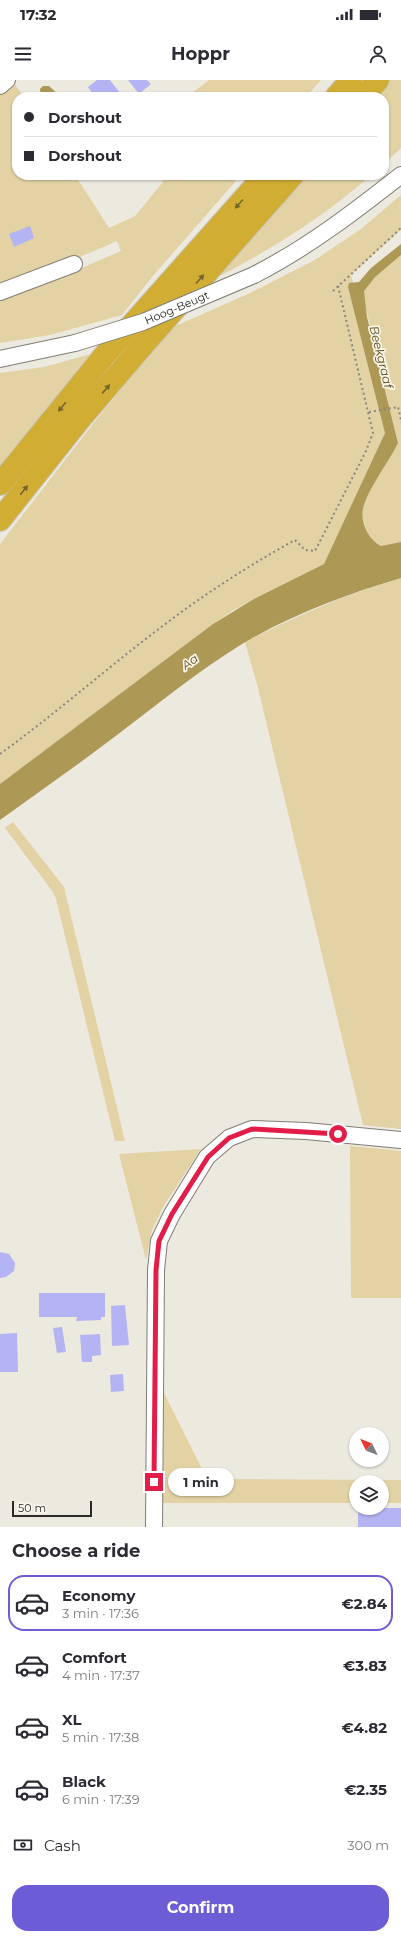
<!DOCTYPE html>
<html lang="en">
<head>
<meta charset="utf-8">
<style>
  :root { --surface:#fff; --page:#f7f7f7; --text:#2b2b33; --muted:#7c7c81; --line:#e1e1e2; --accent:#6c5cd6 }
  body { margin:0; font-family:Montserrat,sans-serif; background:var(--page); color:var(--text); height:100vh; display:flex; flex-direction:column; font-size:15px; white-space:nowrap }
  * { box-sizing:border-box; margin:0 }
  p { font-size:13px; color:var(--muted) }
  .icon { flex:none; width:22px; height:22px; fill:none; stroke:currentColor; stroke-width:2; stroke-linecap:round; stroke-linejoin:round }
  .map { position:relative; height:1447px; overflow:hidden }
  .panel { display:flex; flex-direction:column; background:var(--surface); flex:1 }
  .panel>* { flex:none }
  .top-card { position:absolute; left:12px; top:12px; width:377px; height:88px; border-radius:16px; box-shadow:0 1px 3px #0004; display:grid; align-content:center; height:88px; padding:0 12px; background:var(--surface) }
  .needle { width:26px; rotate:313deg }
  .fabs { position:absolute; left:349px; top:1347px; display:grid; gap:8px }
  .fabs a { display:grid; place-items:center; width:40px; height:40px; border-radius:50%; background:var(--surface); box-shadow:0 1px 3px #0004; font-size:20px }
  .scale { position:absolute; left:12px; bottom:10px; width:80px; box-sizing:border-box; padding-left:4px; border:2px solid #2b2a26; border-top:0; font-size:11px; line-height:14px; white-space:nowrap; color:#2b2a26; -webkit-text-stroke:3px #faf6ec; paint-order:stroke }
  .end { position:absolute; width:18px; height:18px; margin:-9px; border:5px solid #e11d48; background:#fff; box-shadow:0 0 0 2px #fff }
  .from { border-radius:50% }
  .bubble { position:absolute; height:28px; border-radius:14px; background:var(--surface); box-shadow:0 1px 3px #0004; font-size:13px; font-weight:700; line-height:28px; text-align:center }
  .top-card b { display:flex; align-items:center; gap:14px; height:38px; font-size:15px }
  .top-card b+b { border-top:1px solid var(--line) }
  .top-card i { width:10px; height:10px; background:var(--text) }
  ul { padding:0; list-style:none }
  li { display:flex; align-items:center; gap:12px; height:56px; margin:0 8px 6px; padding:0 4px; border:2px solid transparent; border-radius:16px }
  li div { flex:1 }
  li b { display:block; font-size:15px }
  li em { font-style:normal; font-weight:700 }
  li.current { border-color:var(--accent) }
  li>.icon { width:36px; height:36px; stroke-width:1.5 }
  h2 { padding:0 12px; font-size:18px; line-height:48px }
  .pay { display:flex; align-items:center; gap:10px; height:44px; padding:0 12px; font-size:15px }
  .pay p { margin-inline-start:auto }
  .primary-button { display:flex; gap:8px; margin-top:auto; padding:8px 12px }
  .primary-button a { flex:1; height:46px; border-radius:16px; background:var(--accent); color:#fff; font-size:16px; font-weight:700; line-height:46px; text-align:center }
  .status { display:flex; justify-content:space-between; align-items:center; height:28px; padding:0 20px; background:var(--surface); direction:ltr }
  .status svg { height:11px; fill:currentColor }
  header { display:flex; justify-content:space-between; align-items:center; height:52px; padding:0 12px; background:var(--surface); font-size:18px; font-weight:700 }
  .map>svg:first-child { display:block }
  .green { fill:#e2d2a4 }
  .water { fill:#ae9855 }
  .building { fill:#b4b3f3 }
  .lines { fill:none; stroke-linecap:round; stroke-linejoin:round }
  .minor-casing { stroke:#807d74; stroke-width:18 }
  .highway-casing { stroke:#c8c8c7; stroke-width:24 }
  .path { stroke:#898780; stroke-width:2; stroke-dasharray:2 3; stroke-linecap:butt }
  .minor { stroke:#fff; stroke-width:16 }
  .highway { stroke:#d1ae33; stroke-width:22 }
  .minor-bridge-casing { stroke:#807d74; stroke-width:18; stroke-linecap:butt }
  .minor-bridge { stroke:#fff; stroke-width:16 }
  .oneway { fill:#76652c }
  .route { stroke:#e11d48; stroke-width:5 }
  .labels { text-anchor:middle; stroke-width:3.5; stroke-linejoin:round; paint-order:stroke }
  .street-label { font-size:11px; fill:#2b2a26; stroke:#faf6ec }
  .water-label { font-size:12px; font-style:italic; fill:#594a15; stroke:#faf6ec }
</style>
</head>
<body>
<div class="status"><b>17:32</b><svg viewBox="0 0 49 12"><path d="M0 12V9h3v3zM5 12V6h3v6zM10 12V3h3v9zM15 12V0h3v12zM26 1h20v11H26zM47 4h2v5h-2z"/></svg></div>
<header><svg class="icon" aria-label="menu" viewBox="0 0 24 24"><path d="M4 6h16M4 12h16M4 18h16"/></svg>Hoppr<svg class="icon" aria-label="person" viewBox="0 0 24 24"><circle cx="12" cy="8" r="4"/><path d="M4 21q1-7 8-7t8 7"/></svg></header>
<div class="map">
<svg width="401" height="1447" viewBox="0 0 401 1447">
  <rect width="100%" height="100%" fill="#ece9df"/>
  <!-- green -->
  <g class="green">
    <path d="M209 0H321L306 17H187Z"/>
    <path d="M386 0H401V68L384 84V17H371Z"/>
    <path d="M13 2 24 17H17V95H75L109 148 135 136 163 102 159 95H241L152 197 122 235 50 255 0 263V219L40 206 121 171 117 161 29 199 0 208V12Z"/>
    <path d="M303 95H371C324 137 270 170 214 199Z"/>
    <path d="M401 115V150L351 195 353 203 348 206 382 337 385 353 383 360 324 484 232 531 213 544 0 704V464L99 336 173 247 248 214 313 181 361 149Z"/>
    <path d="M401 175V462L381 466C369 460 360 443 363 429 367 410 389 382 398 363L363 216C365 199 389 185 401 175Z"/>
    <path d="M91 274 0 387V293L44 287Z"/>
    <path d="M401 498V1049L363 1045 258 608 245 562C296 536 347 514 401 498Z"/>
    <path d="M13 742 64 807 125 1061H115L56 819 53 812 5 748Z"/>
    <path d="M350 1066 401 1071V1218H351Z"/>
    <path d="M201 1069 163 1127 152 1150 146 1180 119 1074Z"/>
    <path d="M164 1313 207 1399 401 1400V1423H382V1402H356V1423H163Z"/>
  </g>
  <!-- water -->
  <g class="water">
    <path d="M43 6H49L61 17H41L40 9Z"/>
    <path d="M401 164V175L375 197 364 211 367 237 398 363C389 382 367 410 363 429 360 443 369 460 381 466L401 462V498C347 514 291 535 242 564 198 591 158 624 117 655 79 684 39 712 0 740V704L213 544 254 519 324 484 385 353 348 207 349 203 359 202 371 188Z"/>
  </g>
  <!-- building -->
  <g class="building">
    <path d="M97 0H110L123 17H95L88 7Z"/>
    <path d="M128 0H147L151 4 139 14Z"/>
    <path d="M30 146 34 158 14 167 9 154Z"/>
    <path d="M0 1172 9 1174 15 1183 14 1191 6 1197 0 1198Z"/>
    <path d="M39 1213H105V1237H101V1240L76 1241 77 1237H39Z"/>
    <path d="M125 1225 129 1265 112 1266 111 1226Z"/>
    <path d="M62 1247 66 1272 57 1273 53 1248Z"/>
    <path d="M17 1253 18 1292H0V1254Z"/>
    <path d="M100 1254 101 1275 92 1276V1282H82L80 1255Z"/>
    <path d="M123 1294 124 1311 111 1312 110 1295Z"/>
    <rect x="358" y="1428" width="43" height="19"/>
  </g>
  <g class="lines">
    <!-- minor casing -->
    <g class="minor-casing">
      <g id="minor">
        <path d="M0 6 7 0"/>
        <path d="M254 195C307 168 354 132 401 95"/>
        <path d="M0 212 74 184"/>
        <path d="M0 279 75 263"/>
        <path d="M154 1447 156 1190 159 1161 172 1134 207 1077 229 1058 252 1049 306 1051 401 1060"/>
      </g>
    </g>
    <!-- highway casing -->
    <g class="highway-casing">
      <g id="highway">
        <path d="M336 17 351 0"/>
        <path d="M363 17 378 0"/>
        <path d="M0 404 104 276 265 95"/>
        <path d="M0 440 80 339 144 264 293 95"/>
      </g>
    </g>
    <!-- path -->
    <g class="path">
      <path d="M333 211 401 148"/>
      <path d="M369 332 398 327 401 340"/>
      <path d="M0 674C55 634 106 589 160 548 203 515 248 486 295 460L305 470 315 471 366 371 373 353 338 206"/>
    </g>
    <!-- minor -->
    <use href="#minor" class="minor"/>
    <!-- highway -->
    <use href="#highway" class="highway"/>
    <!-- minor-bridge casing -->
    <g class="minor-bridge-casing">
      <g id="minor-bridge">
        <path id="s1" d="M75 263 143 242 254 195"/>
      </g>
    </g>
    <!-- minor-bridge -->
    <use href="#minor-bridge" class="minor-bridge"/>
  </g>
  <!-- one-way arrows -->
  <defs><path id="oneway-solid" d="M-6-.8H1V-3.2L6.5 0L1 3.2V.8H-6Z"/></defs>
  <g class="oneway">
    <use href="#oneway-solid" transform="translate(239 124) rotate(132)"/>
    <use href="#oneway-solid" transform="translate(200 199) rotate(-48)"/>
    <use href="#oneway-solid" transform="translate(106 309) rotate(-50)"/>
    <use href="#oneway-solid" transform="translate(62 327) rotate(129)"/>
    <use href="#oneway-solid" transform="translate(24 410) rotate(-51)"/>
  </g>
  <g class="lines">
    <!-- route -->
    <path class="route" d="M154 1402 156 1190 159 1161 172 1134 208 1077 229 1058 252 1049 338 1054"/>
  </g>
  <g class="labels">
    <!-- street labels -->
    <g class="street-label">
      <text dy="4" stroke="none"><textPath href="#s1" startOffset="108">Hoog-Beugt</textPath></text>
    </g>
    <!-- water labels -->
    <g class="water-label">
      <text transform="translate(381 277) rotate(76)" y="4">Beekgraaf</text>
      <text transform="translate(190 582) rotate(-36)" y="4">Aa</text>
    </g>
  </g>
</svg>
<div class="fabs">
<a><svg class="needle" viewBox="-14 -14 28 28"><path d="M0-13l5 13h-10z" fill="#e53935"/><path d="M0 13l5-13h-10z" fill="#7c7c81"/></svg></a>
<a><svg class="icon" aria-label="layers" viewBox="0 0 24 24"><path d="M12 4l9 5-9 5-9-5zM3 14l9 5 9-5"/></svg></a>
</div>
<div class="scale">50 m</div>
<i class="end from" style="left:338px;top:1054px"></i>
<i class="end" style="left:154px;top:1402px"></i>
<div class="bubble" style="left:168px;top:1388px;width:66px">1 min</div>
<div class="top-card">
<b><i class="from"></i>Dorshout</b>
<b><i></i>Dorshout</b>
</div>
</div>
<section class="panel">
<h2>Choose a ride</h2>
<ul>
<li class="current"><svg class="icon" aria-label="car" viewBox="0 0 24 24"><path d="M5 17H2v-5l4-1 3-4h7l3 4 3 1v5h-3M9 17h6M6 11h13"/><circle cx="7" cy="17" r="2"/><circle cx="17" cy="17" r="2"/></svg><div><b>Economy</b><p>3 min · 17:36</p></div><em>€2.84</em></li>
<li><svg class="icon" aria-label="car" viewBox="0 0 24 24"><path d="M5 17H2v-5l4-1 3-4h7l3 4 3 1v5h-3M9 17h6M6 11h13"/><circle cx="7" cy="17" r="2"/><circle cx="17" cy="17" r="2"/></svg><div><b>Comfort</b><p>4 min · 17:37</p></div><em>€3.83</em></li>
<li><svg class="icon" aria-label="car" viewBox="0 0 24 24"><path d="M5 17H2v-5l4-1 3-4h7l3 4 3 1v5h-3M9 17h6M6 11h13"/><circle cx="7" cy="17" r="2"/><circle cx="17" cy="17" r="2"/></svg><div><b>XL</b><p>5 min · 17:38</p></div><em>€4.82</em></li>
<li><svg class="icon" aria-label="car" viewBox="0 0 24 24"><path d="M5 17H2v-5l4-1 3-4h7l3 4 3 1v5h-3M9 17h6M6 11h13"/><circle cx="7" cy="17" r="2"/><circle cx="17" cy="17" r="2"/></svg><div><b>Black</b><p>6 min · 17:39</p></div><em>€2.35</em></li>
</ul>
<div class="pay"><svg class="icon" aria-label="cash" viewBox="0 0 24 24"><path d="M3 7h18v10H3z"/><circle cx="12" cy="12" r="2"/></svg>Cash<p>300 m</p></div>
<div class="primary-button"><a>Confirm</a></div>
</section>
</body>
</html>
